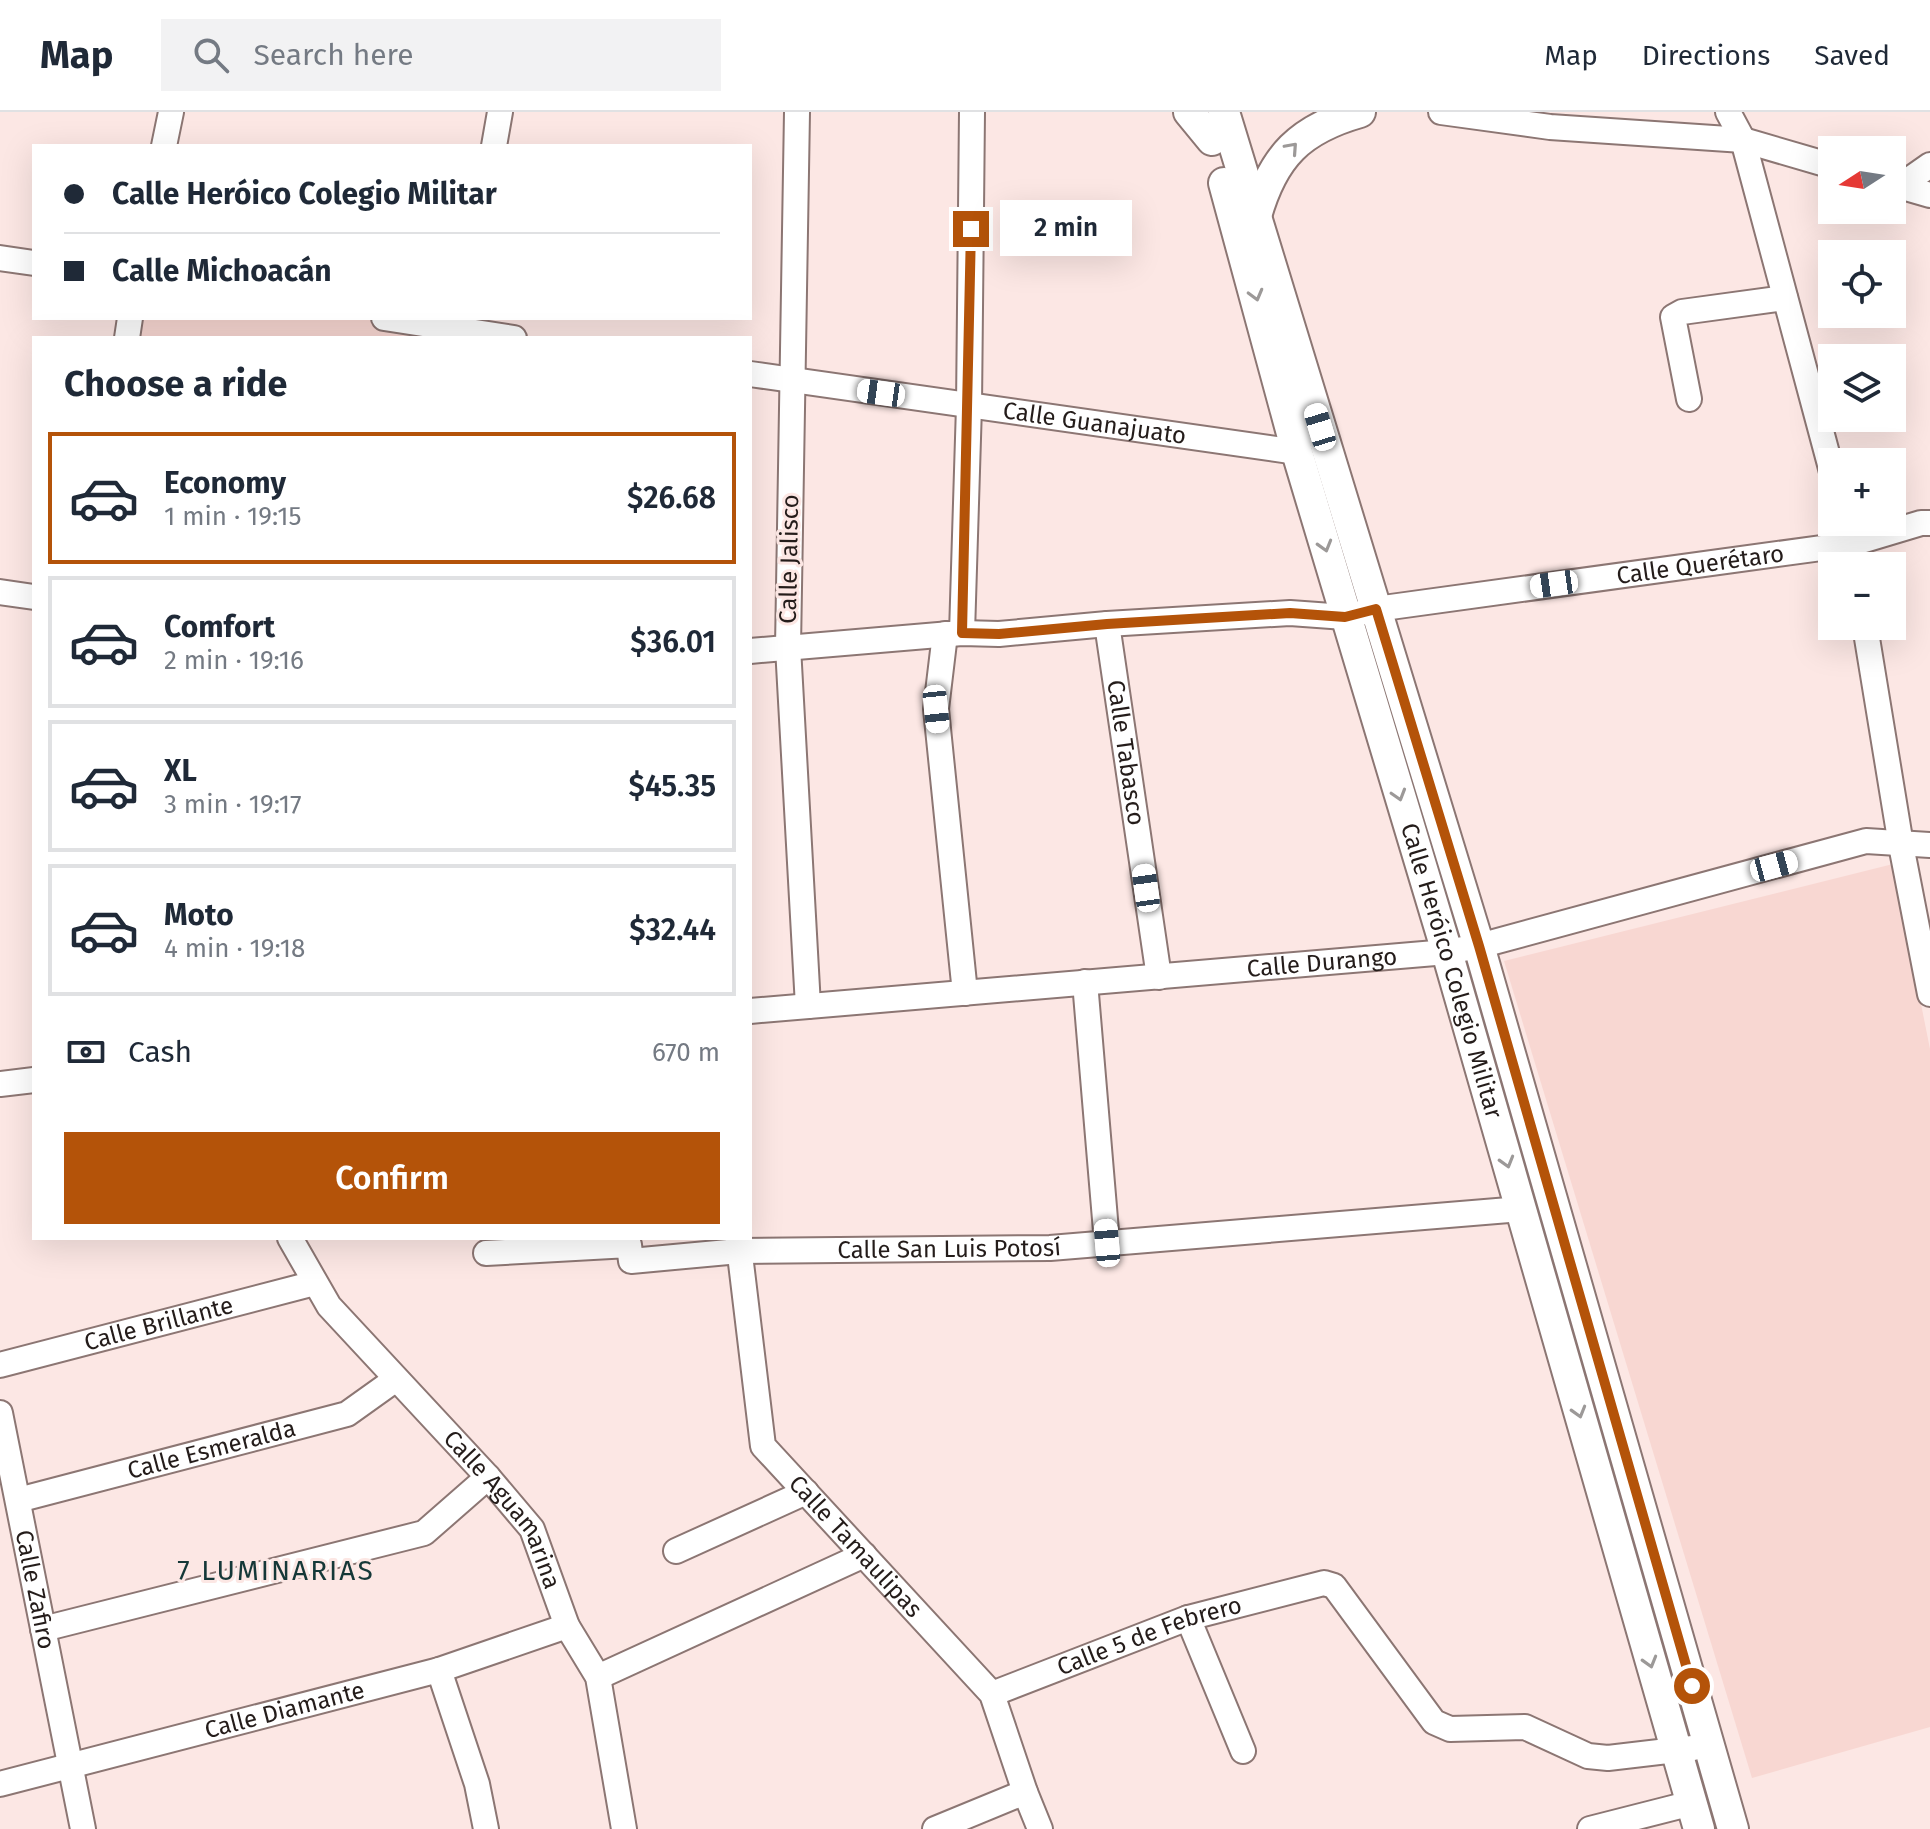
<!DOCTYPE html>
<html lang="en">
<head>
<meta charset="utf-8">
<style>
  :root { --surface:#fff; --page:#f2f2f3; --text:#1f2937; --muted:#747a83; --line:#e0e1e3; --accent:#b45309 }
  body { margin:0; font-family:"Fira Sans",sans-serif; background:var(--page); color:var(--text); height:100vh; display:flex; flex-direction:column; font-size:30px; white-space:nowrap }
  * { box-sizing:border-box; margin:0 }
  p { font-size:26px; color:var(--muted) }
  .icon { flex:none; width:44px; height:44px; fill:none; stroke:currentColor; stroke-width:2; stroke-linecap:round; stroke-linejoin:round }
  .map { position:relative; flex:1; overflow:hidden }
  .drawer { position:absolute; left:32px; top:224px; width:720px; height:904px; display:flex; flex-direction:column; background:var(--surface); border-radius:0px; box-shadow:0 8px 32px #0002 }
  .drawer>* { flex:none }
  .guide { position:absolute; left:32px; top:32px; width:720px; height:176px; border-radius:0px; box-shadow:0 8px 32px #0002; display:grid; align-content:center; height:176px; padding:0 32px; background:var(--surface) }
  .needle { width:52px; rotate:258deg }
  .controls { position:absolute; left:1818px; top:24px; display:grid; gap:16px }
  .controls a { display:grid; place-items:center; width:88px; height:88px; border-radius:0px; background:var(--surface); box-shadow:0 8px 32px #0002; font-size:40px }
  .end { position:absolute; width:36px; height:36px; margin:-18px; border:10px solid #b45309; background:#fff; box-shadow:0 0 0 4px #fff }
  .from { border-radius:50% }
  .bubble { position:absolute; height:56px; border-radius:0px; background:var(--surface); box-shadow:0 8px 32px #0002; font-size:26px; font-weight:600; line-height:56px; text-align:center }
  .car { position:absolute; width:24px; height:48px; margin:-24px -12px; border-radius:10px; box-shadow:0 0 6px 2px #0007; background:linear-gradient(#fff 24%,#345 0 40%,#fff 0 76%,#345 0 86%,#fff 0) }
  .guide b { display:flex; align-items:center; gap:28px; height:76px; font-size:30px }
  .guide b+b { border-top:2px solid var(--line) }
  .guide i { width:20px; height:20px; background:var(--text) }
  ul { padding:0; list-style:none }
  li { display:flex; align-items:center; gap:24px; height:132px; margin:0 16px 12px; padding:0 16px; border:4px solid var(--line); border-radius:0px }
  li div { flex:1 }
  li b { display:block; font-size:30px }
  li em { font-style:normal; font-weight:600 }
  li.on { border-color:var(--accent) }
  li>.icon { width:72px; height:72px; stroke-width:1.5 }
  h2 { padding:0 32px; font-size:36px; line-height:96px }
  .pay { display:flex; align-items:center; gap:20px; height:88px; padding:0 32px; font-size:30px }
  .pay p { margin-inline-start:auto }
  .button { display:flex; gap:16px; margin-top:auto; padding:16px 32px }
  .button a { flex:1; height:92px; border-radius:0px; background:var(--accent); color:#fff; font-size:32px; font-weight:600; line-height:92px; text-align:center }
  header { display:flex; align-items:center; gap:48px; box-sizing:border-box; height:112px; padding:0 40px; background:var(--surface); border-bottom:2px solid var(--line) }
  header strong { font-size:38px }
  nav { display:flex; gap:44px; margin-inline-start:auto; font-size:28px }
  .search { width:560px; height:72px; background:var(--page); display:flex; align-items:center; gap:20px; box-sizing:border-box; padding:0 28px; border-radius:0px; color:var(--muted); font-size:30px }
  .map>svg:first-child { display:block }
  .built { fill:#f8d7d2 }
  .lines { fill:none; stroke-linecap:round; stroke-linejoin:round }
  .minor-casing { stroke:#8c7673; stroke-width:28 }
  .major-casing { stroke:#8c7673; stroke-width:34 }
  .minor { stroke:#fff; stroke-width:24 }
  .major { stroke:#fff; stroke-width:30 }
  .oneway { stroke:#9c9998 }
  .route { stroke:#b45309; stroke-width:10 }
  .labels { text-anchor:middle; stroke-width:6; stroke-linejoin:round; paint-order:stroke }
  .street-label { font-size:24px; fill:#241c1a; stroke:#fce7e4 }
  .quarter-label { font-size:28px; letter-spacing:2px; fill:#153838; stroke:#fce7e4 }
</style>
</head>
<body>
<header>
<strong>Map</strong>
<div class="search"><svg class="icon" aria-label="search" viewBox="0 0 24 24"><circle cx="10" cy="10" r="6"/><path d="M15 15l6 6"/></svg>Search here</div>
<nav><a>Map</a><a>Directions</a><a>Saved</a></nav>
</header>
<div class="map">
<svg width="1930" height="1717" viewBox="0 0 1930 1717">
  <rect width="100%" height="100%" fill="#fce7e4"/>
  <!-- built -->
  <g class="built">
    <path d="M130 206H384L461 226H127Z"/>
    <path d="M1893 752 1930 937V1615L1752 1666 1504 849Z"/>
  </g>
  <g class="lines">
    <!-- minor casing -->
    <g class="minor-casing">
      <g id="minor">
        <path d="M797 0 788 535 808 894"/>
        <path d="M1441 0 1550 15 1743 28 1832 54"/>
        <path d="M1728 0 1743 28 1832 360"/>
        <path d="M164 34 171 0"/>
        <path d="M494 34 500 0"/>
        <path d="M1892 72 1930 83"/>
        <path d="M1900 74 1930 53"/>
        <path d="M0 146 34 151"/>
        <path d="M384 206 514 226"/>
        <path d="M127 226 130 206"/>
        <path id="s1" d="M750 262 1297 340"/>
        <path d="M1689 287 1673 205 1682 200 1785 186"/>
        <path d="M1846 410 1855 454"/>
        <path d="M0 480 34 485"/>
        <path id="s2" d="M1107 512 1159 865"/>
        <path d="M1865 514 1901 733 1930 882"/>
        <path d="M962 521 969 294 972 0"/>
        <path d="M945 522 936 597 965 881"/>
        <path id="s3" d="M750 539 962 521 999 522 1107 512 1290 501 1345 505 1376 497 1851 432 1921 411H1930"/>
        <path d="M1085 870 1107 1131"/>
        <path id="s4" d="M750 899 1447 840 1479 834 1866 729 1930 733"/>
        <path d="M0 972 34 968"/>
        <path id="s5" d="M290 1126 329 1194 488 1365 532 1417 567 1514 598 1565 624 1717"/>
        <path id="s6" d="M738 1126 763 1334 992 1582 1025 1680 1040 1717"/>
        <path id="s7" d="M486 1141 629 1133 631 1149 739 1139 1050 1136 1521 1097"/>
        <path id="s8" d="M0 1253 315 1171"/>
        <path id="s9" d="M0 1301 83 1717"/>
        <path id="s10" d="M18 1388 347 1302 396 1267"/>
        <path d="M676 1439 806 1380"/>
        <path d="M1188 1506 1243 1639"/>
        <path d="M43 1517 424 1421 488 1365"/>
        <path d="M439 1558 477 1672 486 1717"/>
        <path d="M598 1565 864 1443"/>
        <path id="s11" d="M992 1582 1188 1506 1324 1471 1334 1474 1434 1610 1450 1617 1525 1615 1588 1644 1608 1646 1693 1636"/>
        <path id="s12" d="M0 1672 439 1558 567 1514"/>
        <path d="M935 1717 1025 1680"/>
        <path d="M1590 1717 1692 1691"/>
      </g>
    </g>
    <!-- major casing -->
    <g class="major-casing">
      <g id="major">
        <path d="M1189 0 1212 28"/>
        <path d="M1224 0 1479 834 1733 1717"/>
        <path id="s13" d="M1224 71 1297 340 1447 840 1699 1717"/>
        <path d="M1256 104C1273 44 1300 17 1360 0"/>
      </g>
    </g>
    <!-- minor -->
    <use href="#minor" class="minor"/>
    <!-- major -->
    <use href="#major" class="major"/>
  </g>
  <!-- one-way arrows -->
  <defs><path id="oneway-chevron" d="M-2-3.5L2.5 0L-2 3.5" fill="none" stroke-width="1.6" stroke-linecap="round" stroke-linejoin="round" transform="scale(2)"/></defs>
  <g class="oneway">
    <use href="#oneway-chevron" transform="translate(1292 36) rotate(-48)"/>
    <use href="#oneway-chevron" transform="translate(1256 183) rotate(75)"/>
    <use href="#oneway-chevron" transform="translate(1325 434) rotate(74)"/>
    <use href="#oneway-chevron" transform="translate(1399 683) rotate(73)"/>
    <use href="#oneway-chevron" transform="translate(1507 1050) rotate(74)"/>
    <use href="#oneway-chevron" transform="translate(1579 1300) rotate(74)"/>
    <use href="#oneway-chevron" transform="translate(1650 1550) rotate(74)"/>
  </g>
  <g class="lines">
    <!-- route -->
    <path class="route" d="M971 117 962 521 999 522 1107 512 1290 501 1345 505 1376 497 1479 834 1692 1574"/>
  </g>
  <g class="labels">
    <!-- street labels -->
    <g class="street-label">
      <text dy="8" stroke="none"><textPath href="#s1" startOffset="348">Calle Guanajuato</textPath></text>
      <text transform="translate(789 447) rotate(-89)" y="8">Calle Jalisco</text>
      <text dy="8" stroke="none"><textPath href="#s3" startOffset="956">Calle Querétaro</textPath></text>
      <text dy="8" stroke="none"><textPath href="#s2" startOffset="130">Calle Tabasco</textPath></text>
      <text dy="8" stroke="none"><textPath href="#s4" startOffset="574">Calle Durango</textPath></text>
      <text dy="8" stroke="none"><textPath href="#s13" startOffset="820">Calle Heróico Colegio Militar</textPath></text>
      <text dy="8" stroke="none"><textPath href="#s7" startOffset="478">Calle San Luis Potosí</textPath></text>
      <text dy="8" stroke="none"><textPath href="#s8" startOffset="164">Calle Brillante</textPath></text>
      <text dy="8" stroke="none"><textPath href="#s10" startOffset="200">Calle Esmeralda</textPath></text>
      <text dy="8" stroke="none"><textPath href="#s5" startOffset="348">Calle Aguamarina</textPath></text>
      <text dy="8" stroke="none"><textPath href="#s6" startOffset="346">Calle Tamaulipas</textPath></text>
      <text dy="8" stroke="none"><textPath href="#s9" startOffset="180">Calle Zafiro</textPath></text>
      <text dy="8" stroke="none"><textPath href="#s11" startOffset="168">Calle 5 de Febrero</textPath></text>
      <text dy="8" stroke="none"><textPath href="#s12" startOffset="294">Calle Diamante</textPath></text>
    </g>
    <!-- quarter labels -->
    <g class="quarter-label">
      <text x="276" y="1468">7 LUMINARIAS</text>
    </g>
  </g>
</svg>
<div class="controls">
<a><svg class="needle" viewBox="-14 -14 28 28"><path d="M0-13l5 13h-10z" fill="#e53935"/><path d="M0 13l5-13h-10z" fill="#747a83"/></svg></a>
<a><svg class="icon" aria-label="locate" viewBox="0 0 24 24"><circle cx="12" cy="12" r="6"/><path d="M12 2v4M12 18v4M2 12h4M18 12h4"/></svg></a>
<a><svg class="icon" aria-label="layers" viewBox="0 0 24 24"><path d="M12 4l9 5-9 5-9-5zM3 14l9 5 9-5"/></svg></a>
<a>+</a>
<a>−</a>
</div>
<i class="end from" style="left:1692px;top:1574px"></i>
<i class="end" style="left:971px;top:117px"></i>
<div class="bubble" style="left:1000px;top:88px;width:132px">2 min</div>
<i class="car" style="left:881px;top:281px;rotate:278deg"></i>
<i class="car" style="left:1320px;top:315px;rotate:343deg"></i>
<i class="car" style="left:1554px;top:472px;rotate:262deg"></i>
<i class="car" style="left:936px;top:597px;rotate:174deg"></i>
<i class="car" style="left:1774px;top:754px;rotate:75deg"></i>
<i class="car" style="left:1146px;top:776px;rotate:352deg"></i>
<i class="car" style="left:1107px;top:1131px;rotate:355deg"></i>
<div class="guide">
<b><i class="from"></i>Calle Heróico Colegio Militar</b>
<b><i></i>Calle Michoacán</b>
</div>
<section class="drawer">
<h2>Choose a ride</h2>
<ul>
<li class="on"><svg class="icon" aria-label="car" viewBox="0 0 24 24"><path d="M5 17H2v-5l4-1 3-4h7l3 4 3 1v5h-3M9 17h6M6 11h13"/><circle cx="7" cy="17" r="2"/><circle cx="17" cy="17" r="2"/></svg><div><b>Economy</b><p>1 min · 19:15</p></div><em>$26.68</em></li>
<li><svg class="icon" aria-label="car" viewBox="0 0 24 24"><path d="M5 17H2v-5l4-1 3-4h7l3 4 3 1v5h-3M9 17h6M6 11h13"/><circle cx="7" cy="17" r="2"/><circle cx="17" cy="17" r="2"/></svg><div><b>Comfort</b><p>2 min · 19:16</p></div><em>$36.01</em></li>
<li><svg class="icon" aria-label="car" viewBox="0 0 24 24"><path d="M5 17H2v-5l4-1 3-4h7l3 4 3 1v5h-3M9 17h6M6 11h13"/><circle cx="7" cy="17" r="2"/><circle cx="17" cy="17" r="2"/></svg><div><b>XL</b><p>3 min · 19:17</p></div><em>$45.35</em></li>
<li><svg class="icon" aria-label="car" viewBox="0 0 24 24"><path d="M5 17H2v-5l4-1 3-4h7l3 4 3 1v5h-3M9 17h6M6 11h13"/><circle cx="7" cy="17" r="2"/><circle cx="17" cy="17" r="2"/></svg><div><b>Moto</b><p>4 min · 19:18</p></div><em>$32.44</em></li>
</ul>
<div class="pay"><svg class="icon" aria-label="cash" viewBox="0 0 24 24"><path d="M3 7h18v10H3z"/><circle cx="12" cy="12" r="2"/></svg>Cash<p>670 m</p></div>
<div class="button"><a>Confirm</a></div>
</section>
</div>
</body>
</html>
